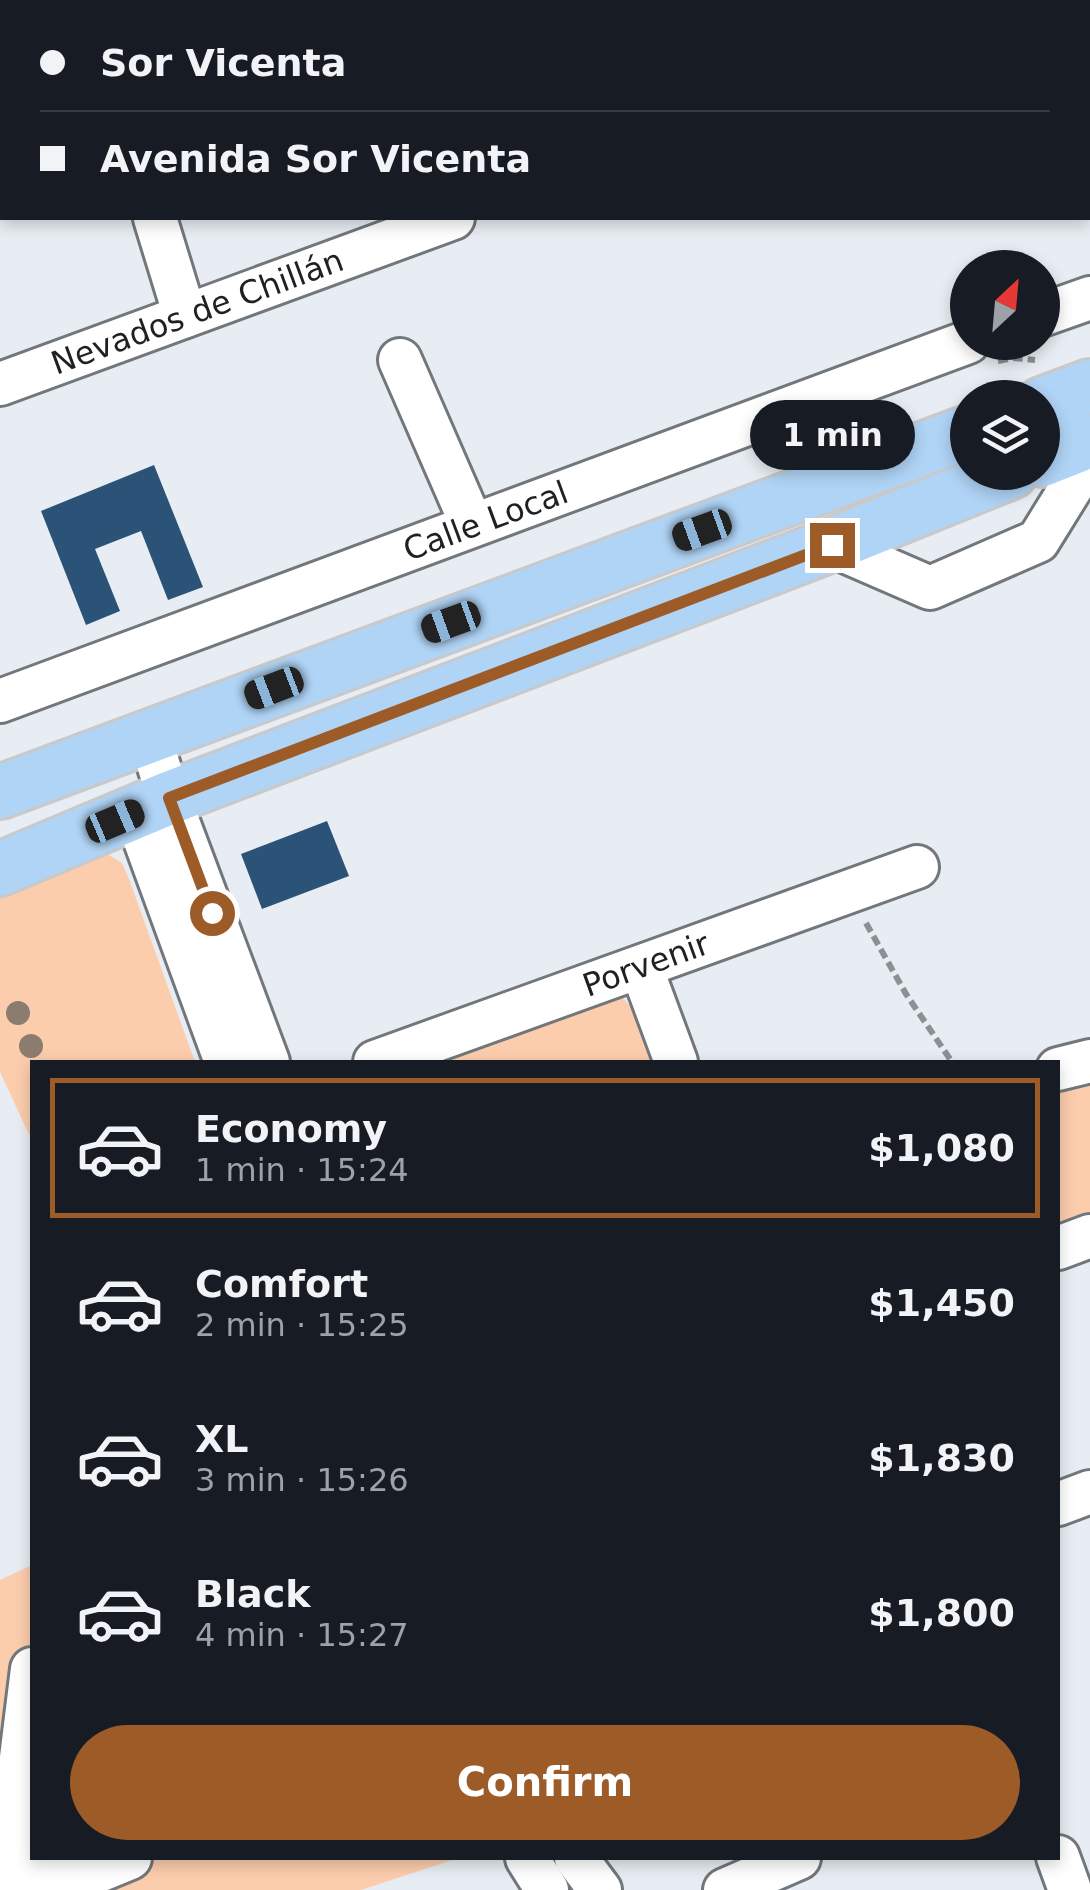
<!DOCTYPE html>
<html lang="en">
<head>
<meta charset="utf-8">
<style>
  :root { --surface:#171b24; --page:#20242c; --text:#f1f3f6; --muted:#9ea1a6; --line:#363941; --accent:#9d5b27 }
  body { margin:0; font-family:"DejaVu Sans",sans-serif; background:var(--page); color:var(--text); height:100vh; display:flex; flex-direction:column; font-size:38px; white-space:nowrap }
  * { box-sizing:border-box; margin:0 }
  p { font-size:32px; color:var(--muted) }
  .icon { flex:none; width:55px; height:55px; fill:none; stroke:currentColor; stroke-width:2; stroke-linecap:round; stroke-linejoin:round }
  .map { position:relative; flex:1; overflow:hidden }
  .details { position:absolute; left:30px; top:1060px; width:1030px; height:800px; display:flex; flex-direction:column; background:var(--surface); border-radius:0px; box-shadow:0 5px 15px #0003 }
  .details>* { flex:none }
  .top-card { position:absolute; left:0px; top:0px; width:1090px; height:220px; box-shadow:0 5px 15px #0003; display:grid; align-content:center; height:220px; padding:0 40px; background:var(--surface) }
  .needle { width:65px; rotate:26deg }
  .controls { position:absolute; left:950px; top:250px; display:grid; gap:20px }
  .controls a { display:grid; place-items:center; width:110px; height:110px; border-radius:50%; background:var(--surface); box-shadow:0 5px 15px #0003; font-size:50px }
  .end { position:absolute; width:45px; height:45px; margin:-22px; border:12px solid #9d5b27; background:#fff; box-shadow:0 0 0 5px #fff }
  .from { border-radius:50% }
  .bubble { position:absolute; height:70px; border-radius:35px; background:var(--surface); box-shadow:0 5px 15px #0003; font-size:32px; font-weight:800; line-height:70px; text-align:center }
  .car { position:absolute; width:30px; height:60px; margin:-30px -15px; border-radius:12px; box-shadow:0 0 8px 2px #0007; background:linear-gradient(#222 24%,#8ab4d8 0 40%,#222 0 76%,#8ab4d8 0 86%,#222 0) }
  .top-card b { display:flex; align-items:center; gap:35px; height:95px; font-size:38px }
  .top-card b+b { border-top:2px solid var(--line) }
  .top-card i { width:25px; height:25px; background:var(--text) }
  ul { padding:18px 0 0; list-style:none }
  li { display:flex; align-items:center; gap:30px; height:140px; margin:0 20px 15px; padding:0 20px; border:5px solid transparent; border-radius:0px }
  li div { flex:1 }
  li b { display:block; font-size:38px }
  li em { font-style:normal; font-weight:800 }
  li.current { border-color:var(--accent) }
  li>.icon { width:90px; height:90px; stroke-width:1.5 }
  .button { display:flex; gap:20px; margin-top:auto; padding:20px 40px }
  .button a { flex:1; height:115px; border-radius:60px; background:var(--accent); color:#fff; font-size:40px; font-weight:800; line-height:115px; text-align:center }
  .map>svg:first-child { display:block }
  .green { fill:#fccdad }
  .building { fill:#2b5378 }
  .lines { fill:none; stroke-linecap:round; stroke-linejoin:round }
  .minor-casing { stroke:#72777c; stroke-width:48 }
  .major-casing { stroke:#c9c9ca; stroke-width:58 }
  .path { stroke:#8c9094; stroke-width:6; stroke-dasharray:10 5; stroke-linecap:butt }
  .minor { stroke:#fff; stroke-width:42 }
  .major { stroke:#b0d4f6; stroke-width:52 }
  .tree { fill:#8c7c6f }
  .route { stroke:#9d5b27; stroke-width:12 }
  .labels { text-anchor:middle; stroke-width:10; stroke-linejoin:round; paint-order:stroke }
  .street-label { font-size:32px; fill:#1e2022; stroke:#f5fafe }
</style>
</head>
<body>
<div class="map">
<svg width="1090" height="1890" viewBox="0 0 1090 1890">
  <rect width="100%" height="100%" fill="#e7edf2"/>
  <!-- green -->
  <g class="green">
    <path d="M106 853 122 863 129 879 195 1062H32V1141L0 1072V895Z"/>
    <path d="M615 989 637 1014 654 1062H436Z"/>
    <path d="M1090 1076V1213L1058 1225V1083Z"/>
    <path d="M32 1565V1858H458L361 1890H0V1580Z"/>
  </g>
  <!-- building -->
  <g class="building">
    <path d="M154 465 203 587 168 600 141 531 95 549 120 611 86 625 41 511Z"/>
    <path d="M327 821 349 876 262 909 241 854Z"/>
  </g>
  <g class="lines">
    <!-- minor casing -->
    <g class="minor-casing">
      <g id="minor">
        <path d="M777 0 778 2"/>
        <path d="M0 2 4 0"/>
        <path d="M1034 2 1041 0"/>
        <path d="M155 218 185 316"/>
        <path d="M1042 315 1090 298"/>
        <path d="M400 360 472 525"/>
        <path id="s1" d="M0 384 453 218"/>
        <path d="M831 545 930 588 1038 541 1090 457"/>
        <path id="s2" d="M0 701 968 342"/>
        <path d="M149 735 169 798 268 1062"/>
        <path d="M135 813 226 1062"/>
        <path d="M641 967 676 1062"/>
        <path id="s3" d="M375 1062 917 867"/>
        <path d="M1058 1069 1090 1061"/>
        <path d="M1058 1248 1090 1236"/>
        <path d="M1058 1504 1090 1492"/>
        <path d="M32 1669 7 1871 84 1877 130 1858"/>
        <path d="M1058 1857 1070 1890"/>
        <path d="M527 1858 547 1890"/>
        <path d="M576 1858 600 1890"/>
        <path d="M725 1890 799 1858"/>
      </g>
    </g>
    <!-- major casing -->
    <g class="major-casing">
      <g id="major">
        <path d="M1042 404 1090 386"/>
        <path d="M1042 460 1090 441"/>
        <path d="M0 792 968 432"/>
        <path d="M0 869 169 798 831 545 1011 472"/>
      </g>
    </g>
    <!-- path -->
    <g class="path">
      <path d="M998 361 1014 358 1035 360"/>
      <path d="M866 923 906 994 952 1062"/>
    </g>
    <!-- minor -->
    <use href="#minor" class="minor"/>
    <!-- major -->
    <use href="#major" class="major"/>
  </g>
  <!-- trees -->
  <g class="tree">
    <circle cx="18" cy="1013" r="12"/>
    <circle cx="31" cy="1046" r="12"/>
  </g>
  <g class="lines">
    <!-- route -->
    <path class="route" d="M212 913 169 798 832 545"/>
  </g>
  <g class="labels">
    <!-- street labels -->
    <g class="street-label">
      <text dy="11" stroke="none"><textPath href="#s1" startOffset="210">Nevados de Chillán</textPath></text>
      <text dy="11" stroke="none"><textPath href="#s2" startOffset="518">Calle Local</textPath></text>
      <text dy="11" stroke="none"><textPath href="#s3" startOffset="288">Porvenir</textPath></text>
    </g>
  </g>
</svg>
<div class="controls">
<a><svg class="needle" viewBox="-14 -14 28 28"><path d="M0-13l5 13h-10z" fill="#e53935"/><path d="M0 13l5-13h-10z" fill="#9ea1a6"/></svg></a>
<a><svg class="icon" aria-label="layers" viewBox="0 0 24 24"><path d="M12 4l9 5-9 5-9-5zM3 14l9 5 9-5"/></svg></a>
</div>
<i class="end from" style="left:212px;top:913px"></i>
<i class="end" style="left:832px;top:545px"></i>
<div class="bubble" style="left:750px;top:400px;width:165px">1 min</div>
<i class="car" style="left:702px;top:530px;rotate:250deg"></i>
<i class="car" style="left:451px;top:622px;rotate:250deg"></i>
<i class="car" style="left:274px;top:688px;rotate:249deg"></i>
<i class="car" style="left:115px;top:821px;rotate:67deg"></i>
<div class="top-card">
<b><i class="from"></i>Sor Vicenta</b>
<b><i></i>Avenida Sor Vicenta</b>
</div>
<section class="details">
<ul>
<li class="current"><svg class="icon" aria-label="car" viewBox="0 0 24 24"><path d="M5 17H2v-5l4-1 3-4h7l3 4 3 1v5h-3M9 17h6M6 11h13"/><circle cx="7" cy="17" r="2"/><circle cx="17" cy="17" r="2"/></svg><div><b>Economy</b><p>1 min · 15:24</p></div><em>$1,080</em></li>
<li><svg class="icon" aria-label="car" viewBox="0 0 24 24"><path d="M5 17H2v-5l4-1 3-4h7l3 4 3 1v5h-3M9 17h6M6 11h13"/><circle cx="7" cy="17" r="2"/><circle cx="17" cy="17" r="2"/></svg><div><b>Comfort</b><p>2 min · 15:25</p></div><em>$1,450</em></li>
<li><svg class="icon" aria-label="car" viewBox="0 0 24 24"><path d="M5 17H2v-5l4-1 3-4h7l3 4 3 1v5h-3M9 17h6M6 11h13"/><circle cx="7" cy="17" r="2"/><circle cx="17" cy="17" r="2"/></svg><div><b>XL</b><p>3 min · 15:26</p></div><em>$1,830</em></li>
<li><svg class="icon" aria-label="car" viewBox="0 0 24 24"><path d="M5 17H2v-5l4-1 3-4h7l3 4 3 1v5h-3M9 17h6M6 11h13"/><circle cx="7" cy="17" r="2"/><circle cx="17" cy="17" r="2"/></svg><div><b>Black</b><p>4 min · 15:27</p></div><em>$1,800</em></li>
</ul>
<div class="button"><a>Confirm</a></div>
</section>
</div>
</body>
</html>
